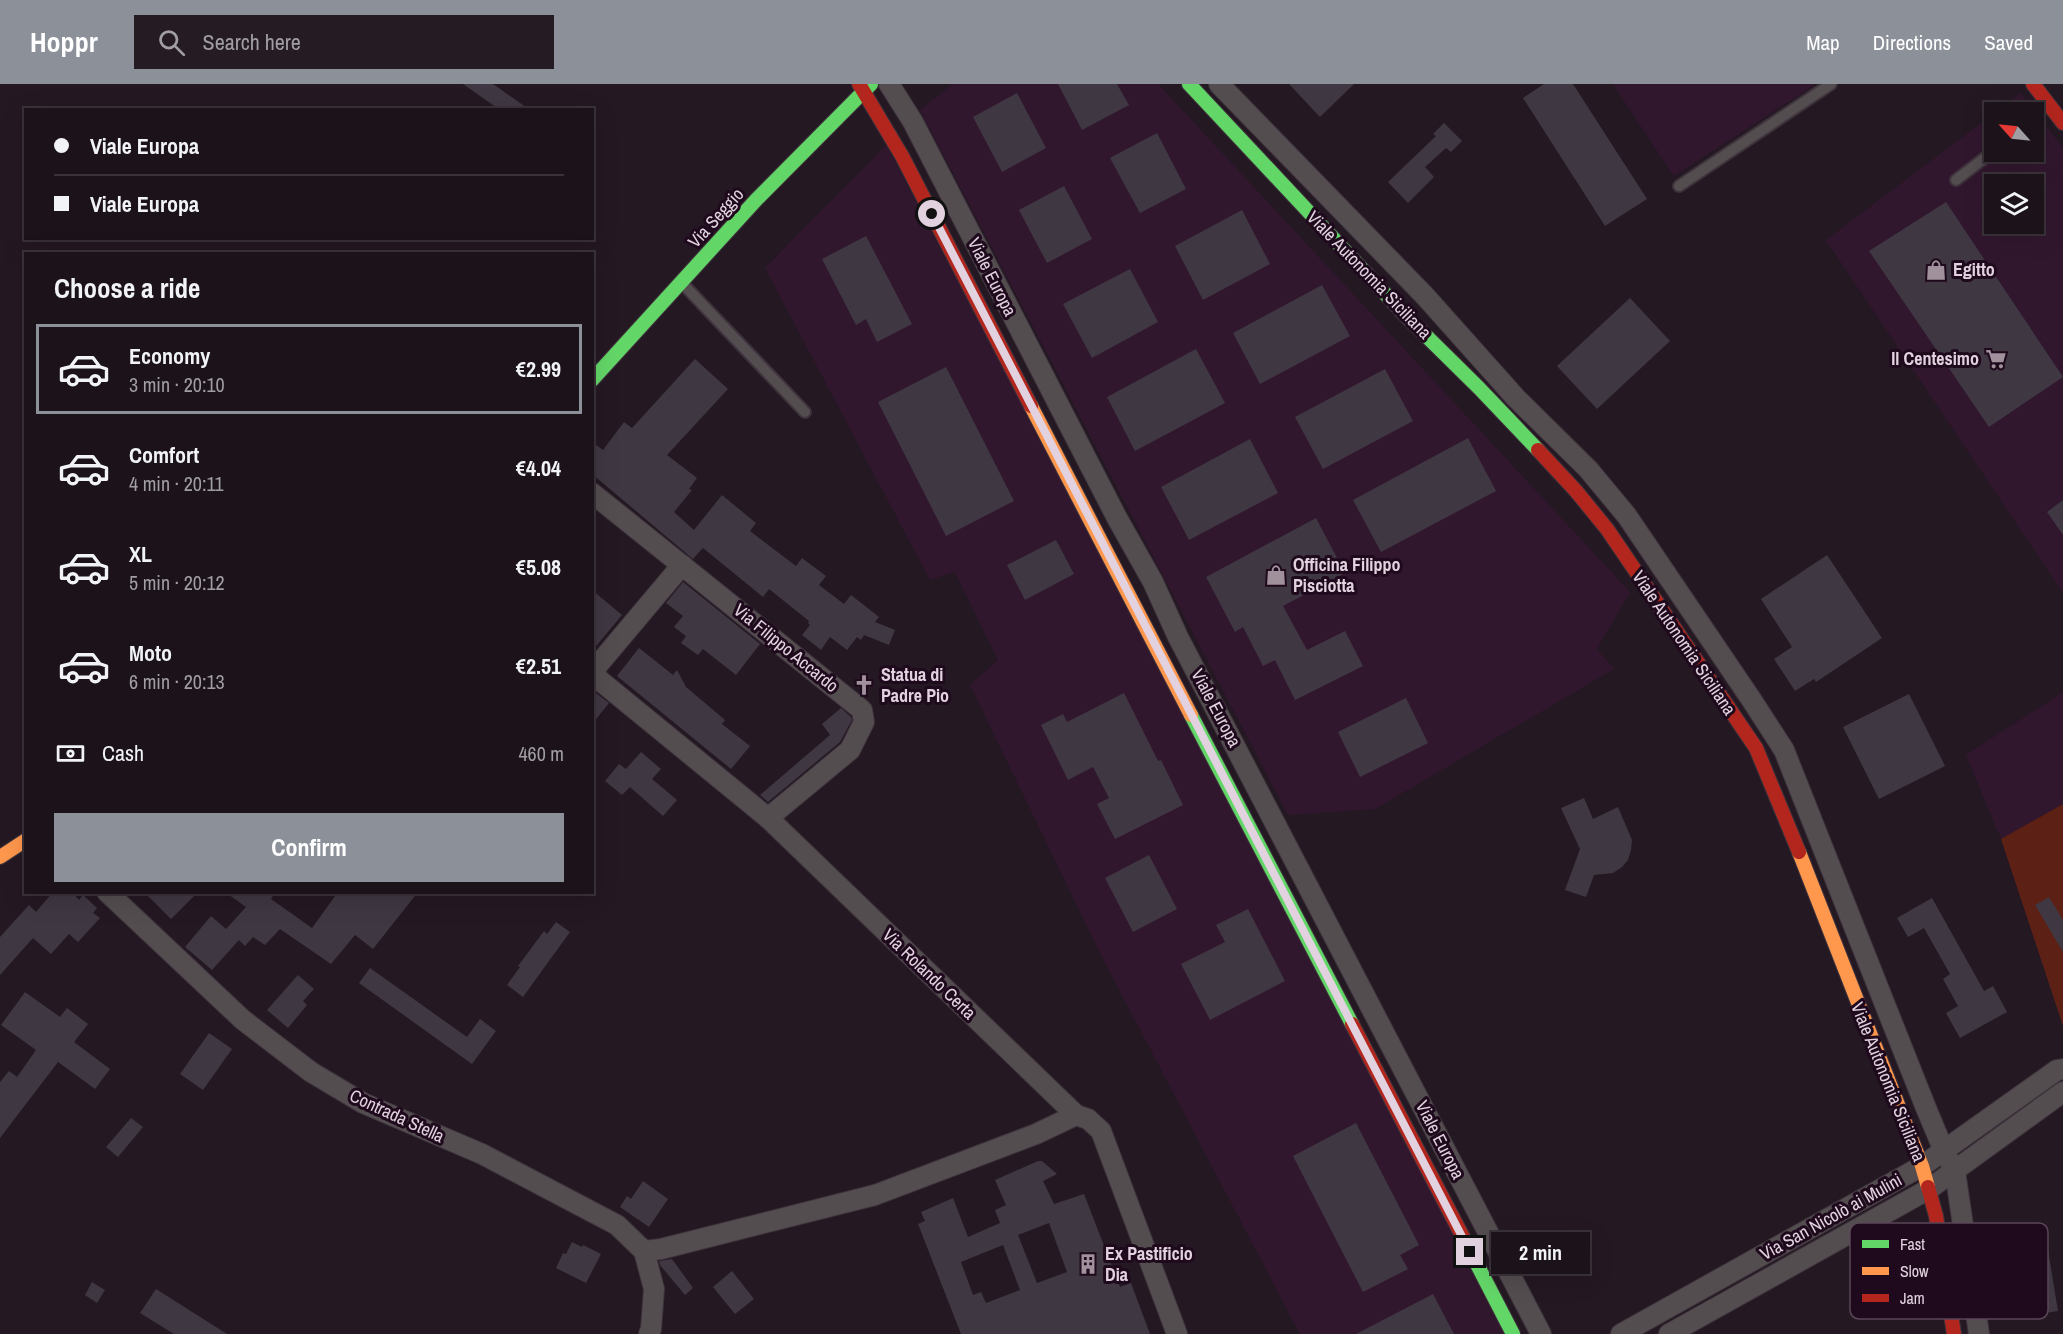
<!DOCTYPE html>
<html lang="en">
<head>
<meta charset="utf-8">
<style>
  :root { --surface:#1b121a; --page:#241b23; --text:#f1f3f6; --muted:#a09ea2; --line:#393239; --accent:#8c9099 }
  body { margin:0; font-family:"Archivo Narrow",sans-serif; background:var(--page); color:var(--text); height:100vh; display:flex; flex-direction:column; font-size:22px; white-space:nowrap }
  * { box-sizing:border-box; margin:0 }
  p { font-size:20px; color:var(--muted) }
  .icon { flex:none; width:33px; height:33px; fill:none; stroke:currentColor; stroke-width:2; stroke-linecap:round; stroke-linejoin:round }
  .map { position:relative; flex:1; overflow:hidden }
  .panel { position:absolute; left:24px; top:168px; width:570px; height:642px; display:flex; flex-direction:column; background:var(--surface); border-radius:0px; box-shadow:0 6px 24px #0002,0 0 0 2px var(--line) }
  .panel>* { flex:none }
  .guide { position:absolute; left:24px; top:24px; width:570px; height:132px; border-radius:0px; box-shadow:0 6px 24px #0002,0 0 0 2px var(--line); display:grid; align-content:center; height:132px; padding:0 30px; background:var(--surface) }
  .needle { width:39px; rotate:297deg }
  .fabs { position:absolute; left:1984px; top:18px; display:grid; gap:12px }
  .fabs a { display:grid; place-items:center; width:60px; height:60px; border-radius:0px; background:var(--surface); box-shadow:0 6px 24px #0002,0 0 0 2px var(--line); font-size:30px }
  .end { position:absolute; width:27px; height:27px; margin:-14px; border:8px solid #e2d2df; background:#111; box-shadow:0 0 0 3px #111 }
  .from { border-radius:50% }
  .bubble { position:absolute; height:42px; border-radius:0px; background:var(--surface); box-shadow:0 6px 24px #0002,0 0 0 2px var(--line); font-size:20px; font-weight:700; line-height:42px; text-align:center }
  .guide b { display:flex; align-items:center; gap:21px; height:57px; font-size:22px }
  .guide b+b { border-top:2px solid var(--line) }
  .guide i { width:15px; height:15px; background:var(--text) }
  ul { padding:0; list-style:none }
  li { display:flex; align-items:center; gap:18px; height:90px; margin:0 12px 9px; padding:0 18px; border:3px solid transparent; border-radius:0px }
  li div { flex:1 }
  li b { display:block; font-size:22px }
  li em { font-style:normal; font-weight:700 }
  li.on { border-color:var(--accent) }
  li>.icon { width:54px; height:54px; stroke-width:1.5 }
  h2 { padding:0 30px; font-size:27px; line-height:72px }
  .pay { display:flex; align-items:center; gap:15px; height:66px; padding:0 30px; font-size:22px }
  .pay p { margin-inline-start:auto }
  .action { display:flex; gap:12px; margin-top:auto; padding:12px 30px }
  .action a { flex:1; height:69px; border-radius:0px; background:var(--accent); color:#fff; font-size:24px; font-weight:700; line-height:69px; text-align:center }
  header { display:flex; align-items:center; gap:36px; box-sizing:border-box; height:84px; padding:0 30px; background:var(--accent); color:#fff }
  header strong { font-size:28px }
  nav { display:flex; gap:33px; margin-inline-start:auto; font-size:21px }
  .search { width:420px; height:54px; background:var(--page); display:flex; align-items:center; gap:15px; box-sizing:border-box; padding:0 21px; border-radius:0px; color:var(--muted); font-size:22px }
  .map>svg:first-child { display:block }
  .built { fill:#31172e; fill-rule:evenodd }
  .green { fill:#5c2015 }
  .building { fill:#3f3742; fill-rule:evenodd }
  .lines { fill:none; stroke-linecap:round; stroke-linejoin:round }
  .lane-casing { stroke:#3e333c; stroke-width:14 }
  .street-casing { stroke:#3e333c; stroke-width:22 }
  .fast-casing { stroke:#3e333c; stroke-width:16 }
  .slow-casing { stroke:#3e333c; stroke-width:16 }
  .jam-casing { stroke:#3e333c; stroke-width:16 }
  .lane { stroke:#544d50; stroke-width:10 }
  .street { stroke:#544d50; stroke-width:20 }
  .fast { stroke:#63d668; stroke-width:14 }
  .slow { stroke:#ff974d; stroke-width:14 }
  .jam { stroke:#b3261e; stroke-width:14 }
  .route { stroke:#e2d2df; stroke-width:8 }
  .labels { text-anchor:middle; stroke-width:6; stroke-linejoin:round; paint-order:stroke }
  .street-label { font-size:18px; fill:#e2d2df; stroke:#1f0a1d }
  .poi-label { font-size:18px; font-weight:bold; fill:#e2d2df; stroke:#1f0a1d; text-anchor:start }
  .key { fill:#1f0a1d; stroke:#5a4657; stroke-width:1.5 }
  .key-label { font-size:16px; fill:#e2d2df }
</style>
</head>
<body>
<header>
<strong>Hoppr</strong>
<div class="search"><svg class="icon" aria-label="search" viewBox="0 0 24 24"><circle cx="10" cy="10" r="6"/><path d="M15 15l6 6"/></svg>Search here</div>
<nav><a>Map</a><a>Directions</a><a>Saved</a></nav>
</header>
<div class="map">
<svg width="2063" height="1250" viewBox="0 0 2063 1250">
  <rect width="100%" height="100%" fill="#241823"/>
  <!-- built -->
  <g class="built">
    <path d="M953 0H1158L1630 508 1597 565 1614 585 1375 725 1288 731 920 26Z"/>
    <path d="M1613 0H1816L1674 92Z"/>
    <path d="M2021 9 2063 64V509L1826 156ZM1995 28H2034V68H1995ZM1995 100H2034V140H1995Z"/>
    <path d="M886 61 1509 1250H1300L1102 873 970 601 998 576 955 488 930 496 765 184Z"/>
    <path d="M2063 608V720L2001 755 1966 671Z"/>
  </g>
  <!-- green -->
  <path class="green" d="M2063 720V942L2001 755Z"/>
  <!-- building -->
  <g class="building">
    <path d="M463 0H493L530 26H500Z"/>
    <path d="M1058 0H1117L1129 21 1082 46Z"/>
    <path d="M1289 0H1354L1320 33Z"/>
    <path d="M1544 0H1573L1647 115 1605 142 1523 14Z"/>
    <path d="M1017 9 1046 64 1002 88 973 33Z"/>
    <path d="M1444 39 1462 57 1451 68 1446 64 1425 83 1434 93 1408 119 1388 98 1436 52 1433 50Z"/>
    <path d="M1157 49 1186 105 1140 129 1110 74Z"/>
    <path d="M1064 102 1092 155 1047 179 1019 126Z"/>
    <path d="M1946 118 2063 293 1989 343 1869 167Z"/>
    <path d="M1242 126 1270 180 1203 216 1175 162Z"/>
    <path d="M866 152 912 240 877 258 866 235 856 241 822 175Z"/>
    <path d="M1130 185 1158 238 1092 274 1063 220Z"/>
    <path d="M1322 201 1350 252 1260 300 1233 249Z"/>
    <path d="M1630 214 1670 257 1597 325 1557 282Z"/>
    <path d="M1196 265 1225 319 1135 367 1107 313Z"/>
    <path d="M695 275 728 305 667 371 697 394 689 405 692 406 674 428 694 446 722 411 756 439 750 447 796 482 802 474 826 492 819 501 844 520 851 511 879 533 875 538 895 546 889 561 864 551 861 556 857 553 847 566 830 553 821 566 802 551 810 541 808 539 809 537 769 505 763 513 703 464 693 475 592 390V358L603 366 624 338 632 344Z"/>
    <path d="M946 283 1014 417 946 452 878 318Z"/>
    <path d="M1385 285 1413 337 1323 385 1295 333Z"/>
    <path d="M1468 354 1496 407 1381 468 1353 416Z"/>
    <path d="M1250 355 1278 409 1189 456 1161 403Z"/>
    <path d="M2063 416V451L2047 428Z"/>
    <path d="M1316 434 1345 489 1283 522 1307 566 1345 547 1363 582 1295 616 1275 576 1263 582 1243 543 1235 548 1206 493Z"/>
    <path d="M1056 456 1074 490 1025 516 1007 481Z"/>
    <path d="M1827 471 1882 554 1816 598 1814 595 1795 607 1774 575 1792 563 1761 515Z"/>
    <path d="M683 498 760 560 736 591 703 565 698 571 681 559 686 552 674 543 683 532 666 519Z"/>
    <path d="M592 506 622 531 592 567Z"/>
    <path d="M639 564 673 591 677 586 686 603 725 636 722 640 750 662 731 685 617 592Z"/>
    <path d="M592 606 609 619 592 640Z"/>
    <path d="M1124 609 1158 677 1161 676 1183 721 1115 755 1097 720 1109 714 1093 683 1068 696 1041 641 1063 630 1067 638Z"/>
    <path d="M1909 610 1945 682 1879 715 1843 643Z"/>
    <path d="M1406 614 1428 659 1360 693 1338 648Z"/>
    <path d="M841 624 851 633 852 636 840 658 768 718 760 711 830 651 822 640Z"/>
    <path d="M641 668 661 685 652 695 677 716 663 732 630 703 622 711 605 697 619 680 626 685Z"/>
    <path d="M1584 714 1593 735 1618 723 1632 756 1631 766 1628 776 1622 783 1613 789 1594 791 1586 813 1565 806 1580 765 1561 724Z"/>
    <path d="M1149 771 1177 825 1133 848 1105 794Z"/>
    <path d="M53 808H72L79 816 83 811 97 824 93 829 100 834 78 858 69 850 51 870 33 854 0 891V853L29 821 36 828Z"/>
    <path d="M144 808H198L171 835Z"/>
    <path d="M225 808H275L271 815 312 844 338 808H418L373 865 355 851 331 880 280 845 265 861 253 853 245 862 239 856 212 886 185 863 211 832 226 845 246 823Z"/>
    <path d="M2049 813 2063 836V868L2035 821Z"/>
    <path d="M1932 814 1984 907 1993 902 2007 928 1960 954 1946 929 1958 922 1943 895 1950 890 1924 844 1908 853 1897 834Z"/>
    <path d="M1248 825 1285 897 1210 936 1181 880 1225 858 1216 841Z"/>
    <path d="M556 838 570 848 523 913 507 901 520 883 518 882 544 847 547 850Z"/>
    <path d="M370 884 467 953 480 935 496 947 472 980 359 899Z"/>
    <path d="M298 891 314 905 303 917 307 921 288 944 267 926Z"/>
    <path d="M25 908 60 933 67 924 88 940 74 958 110 985 95 1005 58 978 0 1054V998L9 987 17 993 36 966 1 941Z"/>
    <path d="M209 949 232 965 203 1006 180 990Z"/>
    <path d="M131 1034 143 1043 118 1073 106 1063Z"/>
    <path d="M1356 1039 1419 1161 1400 1171 1408 1185 1363 1208 1293 1072Z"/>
    <path d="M1038 1077H1042L1057 1090 1043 1097 1054 1120 1084 1110 1120 1203 1131 1199 1150 1250H961L918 1140 925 1137 921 1128 953 1114 968 1153 1000 1139 995 1126 1006 1121 995 1096ZM1049 1139 1067 1188 1037 1199 1018 1151ZM1003 1161 1020 1206 986 1219 981 1208 973 1211 961 1178Z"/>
    <path d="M643 1097 668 1115 649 1143 620 1123 627 1112 631 1115Z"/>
    <path d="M572 1158 582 1163 583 1161 601 1170 586 1199 556 1184 563 1169 566 1170Z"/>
    <path d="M2047 1160 2058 1227 2021 1233 2010 1166Z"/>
    <path d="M672 1175 693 1204 685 1211 660 1181 659 1177Z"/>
    <path d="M732 1187 754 1215 735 1230 713 1203Z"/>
    <path d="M92 1198 105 1206 97 1219 85 1211Z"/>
    <path d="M156 1205 227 1250H174L140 1229Z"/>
    <path d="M1433 1210 1454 1250H1356Z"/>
  </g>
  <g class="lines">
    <!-- lane casing -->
    <g class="lane-casing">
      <g id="lane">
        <path d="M1956 96 1995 66"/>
        <path d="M1679 102 1831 0"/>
        <path d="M682 199 805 328"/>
      </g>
    </g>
    <!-- street casing -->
    <g class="street-casing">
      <g id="street">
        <path d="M889 0 913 38 1117 434 1153 498 1178 553 1541 1250"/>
        <path d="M1219 0 1425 212 1516 314 1588 385 1627 432 1751 615 1784 666 1926 1024 1944 1067 1955 1087 1979 1250"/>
        <path d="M592 409 862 626 864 638 850 666 768 734"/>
        <path d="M592 588 682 481"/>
        <path d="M592 590 768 734 1076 1031 1088 1035 1101 1047 1177 1250"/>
        <path d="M107 808 243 936 311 988 363 1019 482 1070 617 1141 644 1167 654 1205 651 1245 649 1250"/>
        <path d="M644 1167 661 1165 875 1111 1036 1050 1076 1031"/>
        <path d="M1621 1250 1922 1082 2057 986 2063 985"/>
        <path d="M1669 1250 1929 1105 2063 1008"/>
      </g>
    </g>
    <!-- fast casing -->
    <g class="fast-casing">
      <g id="fast">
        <path d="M1189 0 1406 232 1479 304 1538 366"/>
        <path d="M592 296 756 116 871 0"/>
        <path d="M1191 631 1352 940"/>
        <path d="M1466 1159 1513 1250"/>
      </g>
    </g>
    <!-- slow casing -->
    <g class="slow-casing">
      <g id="slow">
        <path d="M1031 322 1191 631"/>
        <path d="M1799 768 1922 1082 1928 1103"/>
        <path d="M0 773 26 756"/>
      </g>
    </g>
    <!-- jam casing -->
    <g class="jam-casing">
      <g id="jam">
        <path d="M859 0 902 72 1031 322"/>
        <path d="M2033 0 2063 39"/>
        <path d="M1538 366 1576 407 1607 445 1756 664 1799 768"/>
        <path d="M1352 940 1466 1159"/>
        <path d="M1928 1103 1936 1132 1954 1250"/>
      </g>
    </g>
    <!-- lane -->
    <use href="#lane" class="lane"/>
    <!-- street -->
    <use href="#street" class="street"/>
    <!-- fast -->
    <use href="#fast" class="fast"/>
    <!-- slow -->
    <use href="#slow" class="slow"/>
    <!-- jam -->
    <use href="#jam" class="jam"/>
  </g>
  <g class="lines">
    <!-- route -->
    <path class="route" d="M932 130 1470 1168"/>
  </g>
  <!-- icons -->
  <defs>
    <g id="shop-bare" transform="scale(1.62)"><path d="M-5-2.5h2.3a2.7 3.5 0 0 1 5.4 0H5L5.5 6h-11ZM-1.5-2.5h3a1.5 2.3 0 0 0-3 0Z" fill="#a0919d" stroke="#1f0a1d" stroke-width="2.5" paint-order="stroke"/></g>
    <g id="supermarket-bare" transform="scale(1.62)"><path d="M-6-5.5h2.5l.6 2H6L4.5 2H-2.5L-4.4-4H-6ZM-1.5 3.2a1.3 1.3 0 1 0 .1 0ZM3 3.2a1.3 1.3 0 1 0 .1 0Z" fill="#a0919d" stroke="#1f0a1d" stroke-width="2.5" paint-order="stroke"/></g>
    <g id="church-bare" transform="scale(1.62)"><path d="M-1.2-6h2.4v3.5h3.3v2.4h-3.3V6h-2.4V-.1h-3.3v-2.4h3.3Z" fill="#a0919d" stroke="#1f0a1d" stroke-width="2.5" paint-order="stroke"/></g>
    <g id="building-bare" transform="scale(1.62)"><path d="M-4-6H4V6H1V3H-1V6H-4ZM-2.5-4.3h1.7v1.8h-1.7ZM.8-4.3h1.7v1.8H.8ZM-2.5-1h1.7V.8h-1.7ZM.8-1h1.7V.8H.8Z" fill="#a0919d" stroke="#1f0a1d" stroke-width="2.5" paint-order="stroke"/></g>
  </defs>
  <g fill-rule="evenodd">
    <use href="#shop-bare" x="1936" y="186"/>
    <use href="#supermarket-bare" x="1996" y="275"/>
    <use href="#shop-bare" x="1276" y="491"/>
    <use href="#church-bare" x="864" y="601"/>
    <use href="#building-bare" x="1088" y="1180"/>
  </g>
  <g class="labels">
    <!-- street labels -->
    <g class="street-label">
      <text transform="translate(716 134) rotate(-48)" y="6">Via Seggio</text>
      <text transform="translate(1369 191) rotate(46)" y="6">Viale Autonomia Siciliana</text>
      <text transform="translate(992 193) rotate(63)" y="6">Viale Europa</text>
      <text transform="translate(1684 559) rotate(56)" y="6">Viale Autonomia Siciliana</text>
      <text transform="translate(786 564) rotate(39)" y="6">Via Filippo Accardo</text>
      <text transform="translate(1216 624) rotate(62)" y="6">Viale Europa</text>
      <text transform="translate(929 890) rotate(44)" y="6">Via Rolando Certa</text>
      <text transform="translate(1888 998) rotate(68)" y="6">Viale Autonomia Siciliana</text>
      <text transform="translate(397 1032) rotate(25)" y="6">Contrada Stella</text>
      <text transform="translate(1440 1056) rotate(63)" y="6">Viale Europa</text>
      <text transform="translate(1831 1133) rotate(-29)" y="6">Via San Nicolò ai Mulini</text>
    </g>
    <!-- poi labels -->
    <g class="poi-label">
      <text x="1953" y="192">Egitto</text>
      <text x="1979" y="281" text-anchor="end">Il Centesimo</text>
      <text x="1293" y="487">Officina Filippo<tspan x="1293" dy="21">Pisciotta</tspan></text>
      <text x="881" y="597">Statua di<tspan x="881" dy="21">Padre Pio</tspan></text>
      <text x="1105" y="1176">Ex Pastificio<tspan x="1105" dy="21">Dia</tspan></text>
    </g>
  </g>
  <!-- legend -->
  <rect x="1850" y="1139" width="198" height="96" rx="9" class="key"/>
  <rect x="1862" y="1156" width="27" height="8" fill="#63d668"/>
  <rect x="1862" y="1183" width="27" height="8" fill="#ff974d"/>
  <rect x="1862" y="1210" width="27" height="8" fill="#b3261e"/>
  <g class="key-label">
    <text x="1900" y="1166">Fast</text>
    <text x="1900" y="1193">Slow</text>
    <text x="1900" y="1220">Jam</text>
  </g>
</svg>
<div class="fabs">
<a><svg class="needle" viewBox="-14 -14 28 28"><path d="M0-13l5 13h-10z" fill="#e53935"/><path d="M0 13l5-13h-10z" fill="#a09ea2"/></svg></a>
<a><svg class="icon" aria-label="layers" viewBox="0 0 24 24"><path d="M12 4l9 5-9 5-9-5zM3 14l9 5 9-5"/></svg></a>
</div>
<i class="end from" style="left:932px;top:130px"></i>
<i class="end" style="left:1470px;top:1168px"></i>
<div class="bubble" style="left:1491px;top:1148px;width:99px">2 min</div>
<div class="guide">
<b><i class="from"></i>Viale Europa</b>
<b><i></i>Viale Europa</b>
</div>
<section class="panel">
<h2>Choose a ride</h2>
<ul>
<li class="on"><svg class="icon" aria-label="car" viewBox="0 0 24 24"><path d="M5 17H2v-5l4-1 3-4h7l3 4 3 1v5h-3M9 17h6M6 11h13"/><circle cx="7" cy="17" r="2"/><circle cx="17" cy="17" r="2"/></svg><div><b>Economy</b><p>3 min · 20:10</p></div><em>€2.99</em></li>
<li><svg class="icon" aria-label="car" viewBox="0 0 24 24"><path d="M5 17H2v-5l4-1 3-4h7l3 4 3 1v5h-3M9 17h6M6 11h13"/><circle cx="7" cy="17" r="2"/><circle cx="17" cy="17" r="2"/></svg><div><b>Comfort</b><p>4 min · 20:11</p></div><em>€4.04</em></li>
<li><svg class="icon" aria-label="car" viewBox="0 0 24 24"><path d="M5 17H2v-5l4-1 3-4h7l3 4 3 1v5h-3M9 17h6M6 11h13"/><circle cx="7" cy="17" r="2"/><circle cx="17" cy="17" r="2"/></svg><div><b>XL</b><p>5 min · 20:12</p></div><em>€5.08</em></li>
<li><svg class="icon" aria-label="car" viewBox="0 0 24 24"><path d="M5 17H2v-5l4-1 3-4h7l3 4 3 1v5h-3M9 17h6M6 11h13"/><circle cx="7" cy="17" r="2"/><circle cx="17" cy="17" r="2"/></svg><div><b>Moto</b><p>6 min · 20:13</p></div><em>€2.51</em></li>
</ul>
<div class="pay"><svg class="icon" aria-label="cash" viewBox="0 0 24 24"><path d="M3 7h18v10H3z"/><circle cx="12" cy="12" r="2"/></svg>Cash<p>460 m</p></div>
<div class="action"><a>Confirm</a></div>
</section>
</div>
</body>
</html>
